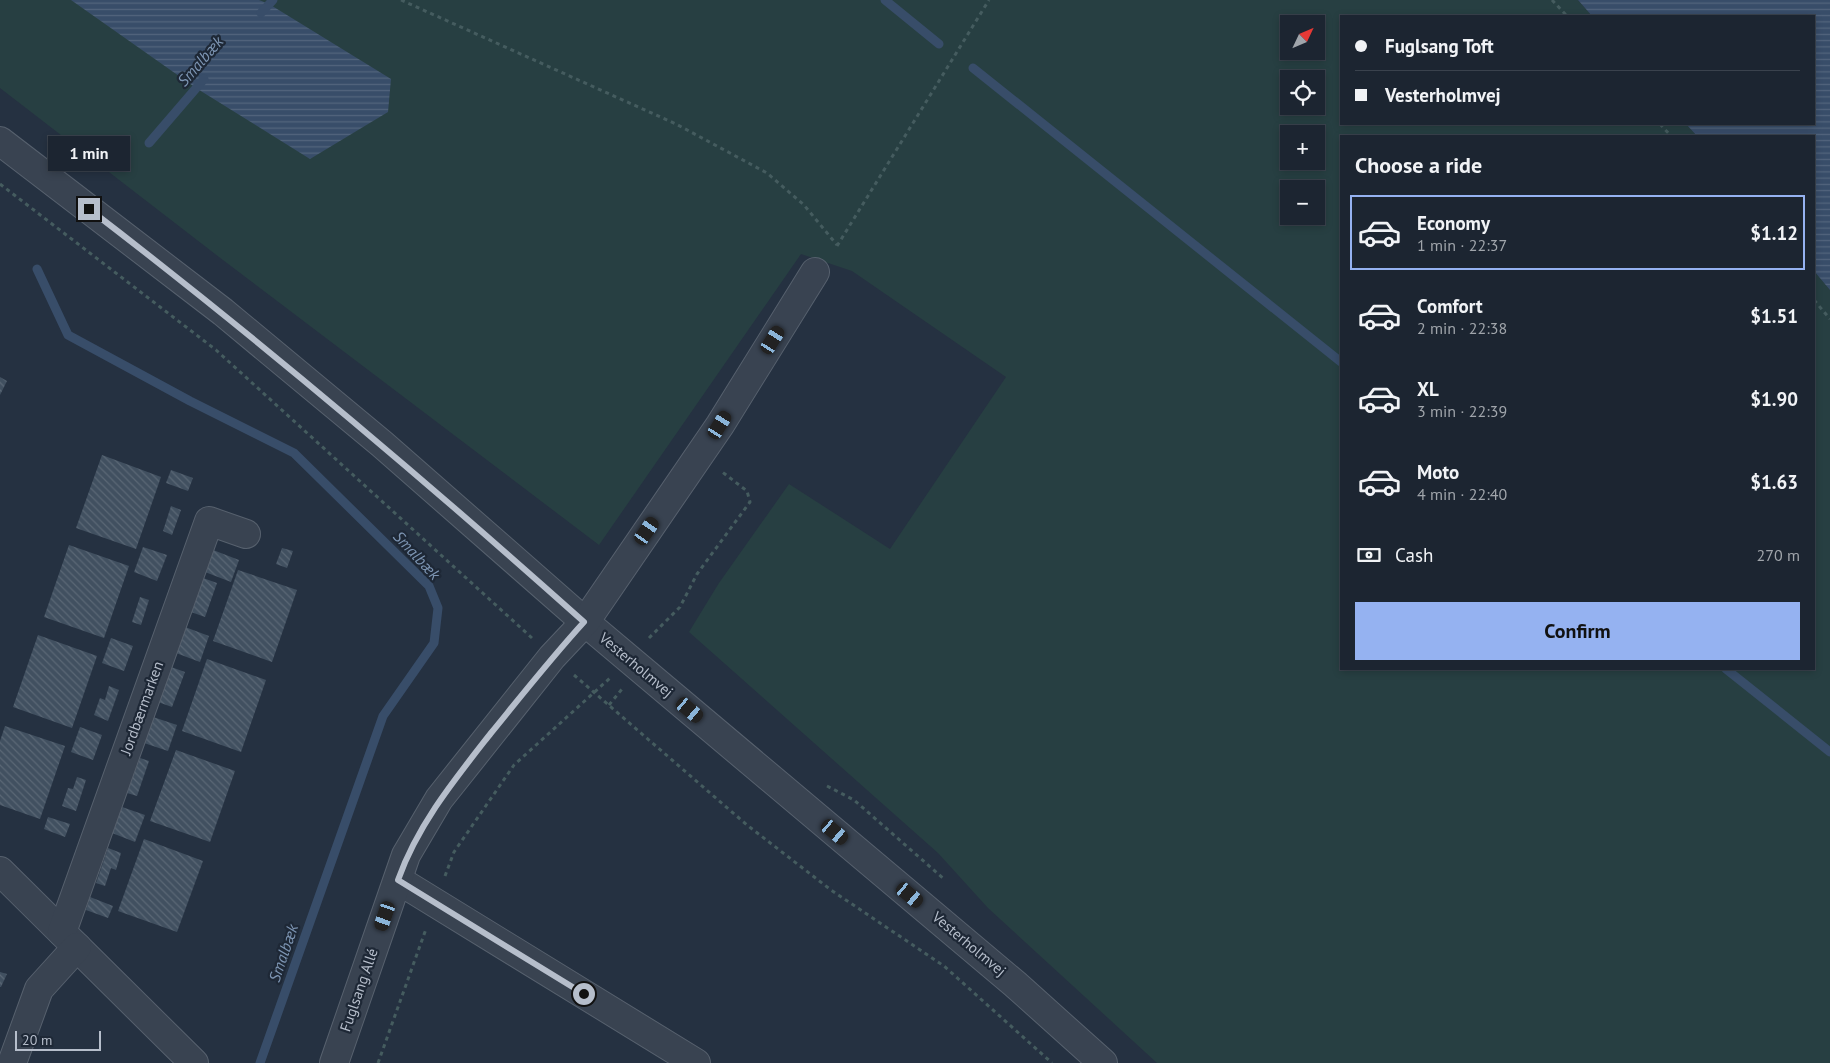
<!DOCTYPE html>
<html lang="en">
<head>
<meta charset="utf-8">
<style>
  :root { --surface:#1c2531; --page:#252d39; --text:#f1f3f6; --muted:#a0a5ab; --line:#3a424d; --accent:#95b2f1 }
  body { margin:0; font-family:"PT Sans",sans-serif; background:var(--page); color:var(--text); height:100vh; display:flex; flex-direction:column; font-size:19px; white-space:nowrap }
  * { box-sizing:border-box; margin:0 }
  p { font-size:16px; color:var(--muted) }
  .icon { flex:none; width:28px; height:28px; fill:none; stroke:currentColor; stroke-width:2; stroke-linecap:round; stroke-linejoin:round }
  .map { position:relative; flex:1; overflow:hidden }
  .details { position:absolute; left:1340px; top:135px; width:475px; height:535px; display:flex; flex-direction:column; background:var(--surface); border-radius:0px; box-shadow:0 2px 8px #0003,0 0 0 1px var(--line) }
  .details>* { flex:none }
  .hud { position:absolute; left:1340px; top:15px; width:475px; height:110px; border-radius:0px; box-shadow:0 2px 8px #0003,0 0 0 1px var(--line); display:grid; align-content:center; height:110px; padding:0 15px; background:var(--surface) }
  .needle { width:32px; rotate:46deg }
  .tools { position:absolute; left:1280px; top:15px; display:grid; gap:10px }
  .tools a { display:grid; place-items:center; width:45px; height:45px; border-radius:0px; background:var(--surface); box-shadow:0 2px 8px #0003,0 0 0 1px var(--line); font-size:25px }
  .scale { position:absolute; left:15px; bottom:12px; width:86px; box-sizing:border-box; padding-left:5px; border:2px solid #b6becb; border-top:0; font-size:14px; line-height:18px; white-space:nowrap; color:#b6becb; -webkit-text-stroke:4px #1e2836; paint-order:stroke }
  .end { position:absolute; width:22px; height:22px; margin:-11px; border:6px solid #b6becb; background:#111; box-shadow:0 0 0 2px #111 }
  .from { border-radius:50% }
  .bubble { position:absolute; height:35px; border-radius:0px; background:var(--surface); box-shadow:0 2px 8px #0003,0 0 0 1px var(--line); font-size:16px; font-weight:700; line-height:35px; text-align:center }
  .car { position:absolute; width:15px; height:30px; margin:-15px -8px; border-radius:6px; box-shadow:0 0 4px 1px #0007; background:linear-gradient(#222 24%,#8ab4d8 0 40%,#222 0 76%,#8ab4d8 0 86%,#222 0) }
  .hud b { display:flex; align-items:center; gap:18px; height:48px; font-size:19px }
  .hud b+b { border-top:1px solid var(--line) }
  .hud i { width:12px; height:12px; background:var(--text) }
  ul { padding:0; list-style:none }
  li { display:flex; align-items:center; gap:15px; height:75px; margin:0 10px 8px; padding:0 5px; border:2px solid transparent; border-radius:0px }
  li div { flex:1 }
  li b { display:block; font-size:19px }
  li em { font-style:normal; font-weight:700 }
  li.selected { border-color:var(--accent) }
  li>.icon { width:45px; height:45px; stroke-width:1.5 }
  h2 { padding:0 15px; font-size:22px; line-height:60px }
  .pay { display:flex; align-items:center; gap:12px; height:55px; padding:0 15px; font-size:19px }
  .pay p { margin-inline-start:auto }
  .action { display:flex; gap:10px; margin-top:auto; padding:10px 15px }
  .action a { flex:1; height:58px; border-radius:0px; background:var(--accent); color:#111; font-size:20px; font-weight:700; line-height:58px; text-align:center }
  .map>svg:first-child { display:block }
  .grass { fill:#273f42; fill-rule:evenodd }
  .water { fill:url(#water-rules) }
  .lines { fill:none; stroke-linecap:round; stroke-linejoin:round }
  .stream { stroke:#384d69; stroke-width:9 }
  .building { fill:url(#building-back-hatch) }
  .minor-casing { stroke:#57616e; stroke-width:30 }
  .path { stroke:#455c5f; stroke-width:3; stroke-dasharray:4 4; stroke-linecap:butt }
  .minor { stroke:#394351; stroke-width:28 }
  .route { stroke:#b6becb; stroke-width:6 }
  .labels { text-anchor:middle; stroke-width:4.5; stroke-linejoin:round; paint-order:stroke }
  .street-label { font-size:15px; fill:#b6becb; stroke:#1e2836 }
  .water-label { font-size:16px; font-style:italic; fill:#7d95b3; stroke:#1e2836 }
</style>
</head>
<body>
<div class="map">
<svg width="1830" height="1063" viewBox="0 0 1830 1063">
  <defs>
    <pattern id="water-rules" width="6" height="5" patternUnits="userSpaceOnUse" patternTransform="scale(1.25)"><rect width="6" height="5" fill="#384d69"/><path d="M0 2.5h6" fill="none" stroke="#53657d"/></pattern>
    <pattern id="building-back-hatch" width="6" height="6" patternUnits="userSpaceOnUse" patternTransform="scale(1.25)"><rect width="6" height="6" fill="#415060"/><path d="M-1 5l2 2M0 0l6 6M5-1l2 2" fill="none" stroke="#5a6775"/></pattern>
  </defs>
  <rect width="100%" height="100%" fill="#253141"/>
  <!-- grass -->
  <path class="grass" d="M0 0H1578L1592 16H1341V124H1686L1697 136H1341V669H1814V271L1830 290V1063H1157L988 908 938 853 689 632 719 583 789 484 890 549 1006 377 852 271 801 254 599 545 219 257 0 88ZM1289 24H1316V51H1289ZM1289 79H1316V106H1289ZM1289 134H1316V161H1289ZM1289 189H1316V216H1289Z"/>
  <!-- water -->
  <g class="water">
    <path d="M71 0H259L269 4 391 79 388 112 310 159 196 88Z"/>
    <path d="M1578 0H1830V290L1814 271V136H1697L1686 124H1814V16H1592Z"/>
  </g>
  <g class="lines">
    <!-- stream -->
    <g class="stream">
      <path d="M885 0 939 44"/>
      <path d="M261 13 273 0"/>
      <path d="M973 68 1341 362"/>
      <path d="M149 143 204 79"/>
      <path d="M37 269 68 335 190 401 294 453 429 586 438 608 434 643 383 716 260 1063"/>
      <path d="M1726 669 1830 752"/>
    </g>
  </g>
  <!-- building -->
  <g class="building">
    <path d="M0 377 7 381 0 395Z"/>
    <path d="M102 455 161 477 136 549 76 528Z"/>
    <path d="M171 470 193 478 188 491 166 483Z"/>
    <path d="M171 506 181 510 172 535 163 531Z"/>
    <path d="M69 545 129 566 104 638 44 617Z"/>
    <path d="M143 547 167 555 157 581 134 572Z"/>
    <path d="M282 548 293 551 287 568 276 564Z"/>
    <path d="M213 550 239 560 231 582 205 572Z"/>
    <path d="M238 570 297 590 272 662 213 641Z"/>
    <path d="M203 578 217 583 205 617 191 612Z"/>
    <path d="M140 597 149 600 141 625 132 622Z"/>
    <path d="M185 627 209 636 200 662 176 653Z"/>
    <path d="M38 635 97 656 72 728 13 707Z"/>
    <path d="M111 638 133 646 124 671 102 663Z"/>
    <path d="M207 659 266 680 241 752 182 731Z"/>
    <path d="M171 667 185 672 172 707 158 702Z"/>
    <path d="M109 686 119 690 108 721 94 715 100 698 105 700Z"/>
    <path d="M153 717 177 725 168 751 144 743Z"/>
    <path d="M5 726 65 746 40 819 0 805V741Z"/>
    <path d="M80 727 102 735 93 760 71 752Z"/>
    <path d="M176 750 235 771 210 842 150 821Z"/>
    <path d="M140 758 149 761 137 796 127 793Z"/>
    <path d="M77 777 86 780 76 811 62 806 68 788 73 789Z"/>
    <path d="M122 807 145 815 135 842 112 833Z"/>
    <path d="M48 817 70 824 65 837 44 829Z"/>
    <path d="M144 839 203 861 177 932 118 911Z"/>
    <path d="M108 848 121 853 116 870 111 868 105 886 96 883Z"/>
    <path d="M90 897 113 906 108 918 86 910Z"/>
    <path d="M0 972 7 974 1 987H0Z"/>
  </g>
  <g class="lines">
    <!-- minor casing -->
    <g class="minor-casing">
      <g id="minor">
        <path d="M0 141 223 312 382 444 585 622 1015 984 1103 1063"/>
        <path d="M0 871 194 1063"/>
        <path d="M398 880 696 1063"/>
        <path d="M62 932 209 521 246 534"/>
        <path d="M12 1063 39 989 77 947"/>
        <path d="M334 1063 406 855 439 799 552 657 585 622 720 425 815 272"/>
      </g>
    </g>
    <!-- path -->
    <g class="path">
      <path d="M401 0 676 124 767 173 804 205 837 245"/>
      <path d="M1552 0 1567 16"/>
      <path d="M1660 124 1671 136"/>
      <path d="M0 184 216 350 532 638"/>
      <path d="M837 246 989 0"/>
      <path d="M1814 300 1830 319"/>
      <path d="M649 638 680 607 697 574 750 502 747 491 721 471"/>
      <path d="M574 675 747 825 831 890 944 966 1052 1063"/>
      <path d="M609 705 622 689"/>
      <path d="M827 786 854 800 944 879"/>
      <path d="M445 876 454 852 514 765 610 678"/>
      <path d="M378 1063 426 929"/>
    </g>
    <!-- minor -->
    <use href="#minor" class="minor"/>
  </g>
  <g class="lines">
    <!-- route -->
    <path class="route" d="M89 209C260 340 424 479 584 622 552 657 522 695 491 733 455 779 418 824 398 880L584 994"/>
  </g>
  <g class="labels">
    <!-- street labels -->
    <g class="street-label">
      <text transform="translate(636 665) rotate(40)" y="5">Vesterholmvej</text>
      <text transform="translate(142 708) rotate(-70)" y="5">Jordbærmarken</text>
      <text transform="translate(969 944) rotate(40)" y="5">Vesterholmvej</text>
      <text transform="translate(359 990) rotate(-71)" y="5">Fuglsang Allé</text>
    </g>
    <!-- water labels -->
    <g class="water-label">
      <text transform="translate(200 61) rotate(-49)" y="6">Smalbæk</text>
      <text transform="translate(417 555) rotate(47)" y="6">Smalbæk</text>
      <text transform="translate(283 953) rotate(-71)" y="6">Smalbæk</text>
    </g>
  </g>
</svg>
<div class="tools">
<a><svg class="needle" viewBox="-14 -14 28 28"><path d="M0-13l5 13h-10z" fill="#e53935"/><path d="M0 13l5-13h-10z" fill="#a0a5ab"/></svg></a>
<a><svg class="icon" aria-label="locate" viewBox="0 0 24 24"><circle cx="12" cy="12" r="6"/><path d="M12 2v4M12 18v4M2 12h4M18 12h4"/></svg></a>
<a>+</a>
<a>−</a>
</div>
<div class="scale">20 m</div>
<i class="end from" style="left:584px;top:994px"></i>
<i class="end" style="left:89px;top:209px"></i>
<div class="bubble" style="left:48px;top:136px;width:82px">1 min</div>
<i class="car" style="left:773px;top:340px;rotate:32deg"></i>
<i class="car" style="left:720px;top:425px;rotate:32deg"></i>
<i class="car" style="left:647px;top:531px;rotate:35deg"></i>
<i class="car" style="left:690px;top:710px;rotate:130deg"></i>
<i class="car" style="left:835px;top:832px;rotate:130deg"></i>
<i class="car" style="left:910px;top:895px;rotate:130deg"></i>
<i class="car" style="left:385px;top:916px;rotate:199deg"></i>
<div class="hud">
<b><i class="from"></i>Fuglsang Toft</b>
<b><i></i>Vesterholmvej</b>
</div>
<section class="details">
<h2>Choose a ride</h2>
<ul>
<li class="selected"><svg class="icon" aria-label="car" viewBox="0 0 24 24"><path d="M5 17H2v-5l4-1 3-4h7l3 4 3 1v5h-3M9 17h6M6 11h13"/><circle cx="7" cy="17" r="2"/><circle cx="17" cy="17" r="2"/></svg><div><b>Economy</b><p>1 min · 22:37</p></div><em>$1.12</em></li>
<li><svg class="icon" aria-label="car" viewBox="0 0 24 24"><path d="M5 17H2v-5l4-1 3-4h7l3 4 3 1v5h-3M9 17h6M6 11h13"/><circle cx="7" cy="17" r="2"/><circle cx="17" cy="17" r="2"/></svg><div><b>Comfort</b><p>2 min · 22:38</p></div><em>$1.51</em></li>
<li><svg class="icon" aria-label="car" viewBox="0 0 24 24"><path d="M5 17H2v-5l4-1 3-4h7l3 4 3 1v5h-3M9 17h6M6 11h13"/><circle cx="7" cy="17" r="2"/><circle cx="17" cy="17" r="2"/></svg><div><b>XL</b><p>3 min · 22:39</p></div><em>$1.90</em></li>
<li><svg class="icon" aria-label="car" viewBox="0 0 24 24"><path d="M5 17H2v-5l4-1 3-4h7l3 4 3 1v5h-3M9 17h6M6 11h13"/><circle cx="7" cy="17" r="2"/><circle cx="17" cy="17" r="2"/></svg><div><b>Moto</b><p>4 min · 22:40</p></div><em>$1.63</em></li>
</ul>
<div class="pay"><svg class="icon" aria-label="cash" viewBox="0 0 24 24"><path d="M3 7h18v10H3z"/><circle cx="12" cy="12" r="2"/></svg>Cash<p>270 m</p></div>
<div class="action"><a>Confirm</a></div>
</section>
</div>
</body>
</html>
